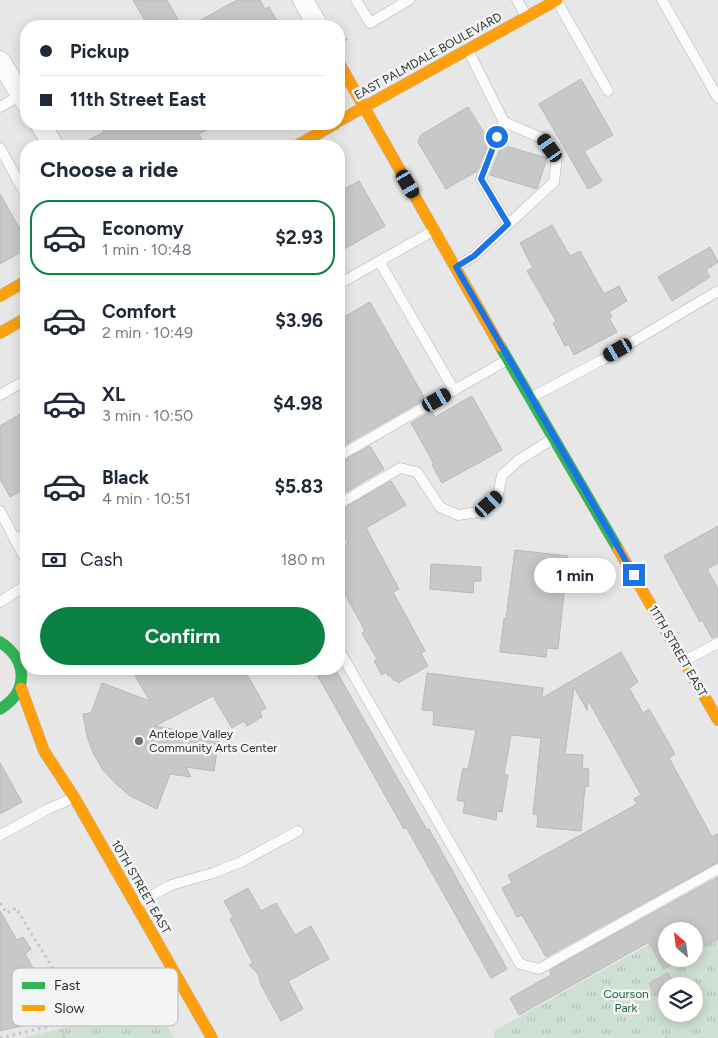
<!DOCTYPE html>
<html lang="en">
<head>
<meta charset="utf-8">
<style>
  :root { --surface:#fff; --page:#f6f6f7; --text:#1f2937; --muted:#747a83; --line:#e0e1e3; --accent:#0b8043 }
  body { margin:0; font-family:Figtree,sans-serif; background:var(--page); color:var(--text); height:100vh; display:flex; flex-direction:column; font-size:19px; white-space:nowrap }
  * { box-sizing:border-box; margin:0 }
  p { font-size:16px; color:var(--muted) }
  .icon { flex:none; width:28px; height:28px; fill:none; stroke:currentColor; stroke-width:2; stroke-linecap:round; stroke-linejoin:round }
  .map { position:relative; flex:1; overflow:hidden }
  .side { position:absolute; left:20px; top:140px; width:325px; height:535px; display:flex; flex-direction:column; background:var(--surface); border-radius:20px; box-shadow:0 2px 12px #0003 }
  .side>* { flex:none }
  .guide { position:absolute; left:20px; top:20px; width:325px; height:110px; border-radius:20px; box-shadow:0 2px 12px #0003; display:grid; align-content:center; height:110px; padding:0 20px; background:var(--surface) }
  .needle { width:32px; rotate:331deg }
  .controls { position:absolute; left:658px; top:922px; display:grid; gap:10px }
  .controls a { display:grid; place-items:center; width:45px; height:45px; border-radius:50%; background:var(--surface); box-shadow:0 2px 12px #0003; font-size:25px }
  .end { position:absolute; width:22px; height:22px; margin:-11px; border:6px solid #1a73e8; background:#fff; box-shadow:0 0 0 2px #fff }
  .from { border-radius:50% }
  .bubble { position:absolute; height:35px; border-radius:18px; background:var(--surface); box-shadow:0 2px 12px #0003; font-size:16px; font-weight:700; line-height:35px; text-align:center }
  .car { position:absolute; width:15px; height:30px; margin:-15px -8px; border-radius:6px; box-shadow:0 0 4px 1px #0007; background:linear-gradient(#222 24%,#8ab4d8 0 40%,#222 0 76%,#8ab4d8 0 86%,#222 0) }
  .guide b { display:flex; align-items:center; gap:18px; height:48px; font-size:19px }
  .guide b+b { border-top:1px solid var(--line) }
  .guide i { width:12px; height:12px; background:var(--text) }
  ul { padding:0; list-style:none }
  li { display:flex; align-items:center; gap:15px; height:75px; margin:0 10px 8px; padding:0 10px; border:2px solid transparent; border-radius:20px }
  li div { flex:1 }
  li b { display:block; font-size:19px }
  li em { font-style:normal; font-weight:700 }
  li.on { border-color:var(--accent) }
  li>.icon { width:45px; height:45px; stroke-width:1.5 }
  h2 { padding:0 20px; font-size:22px; line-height:60px }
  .pay { display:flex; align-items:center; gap:12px; height:55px; padding:0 20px; font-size:19px }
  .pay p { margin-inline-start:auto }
  .primary-button { display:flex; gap:10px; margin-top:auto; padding:10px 20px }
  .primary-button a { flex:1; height:58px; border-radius:30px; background:var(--accent); color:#fff; font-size:20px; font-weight:700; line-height:58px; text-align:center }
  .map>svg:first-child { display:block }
  .park { fill:url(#park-tufts); fill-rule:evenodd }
  .building { fill:#c8c8c8; stroke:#b9b9b9 }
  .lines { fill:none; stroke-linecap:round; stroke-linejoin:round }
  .lane-casing { stroke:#b4b4b4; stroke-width:11 }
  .street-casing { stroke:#b4b4b4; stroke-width:21 }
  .fast-casing { stroke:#b4b4b4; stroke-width:12 }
  .slow-casing { stroke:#b4b4b4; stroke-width:12 }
  .path { stroke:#c6c6c7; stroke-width:3; stroke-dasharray:2.5 4; stroke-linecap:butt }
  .lane { stroke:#fbfbfb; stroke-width:10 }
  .street { stroke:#fbfbfb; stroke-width:20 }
  .fast { stroke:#30b455; stroke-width:11 }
  .slow { stroke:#ff9f0a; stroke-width:11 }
  .route { stroke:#1a73e8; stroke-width:6 }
  .poi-dot { fill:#6f6f6f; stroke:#f3f4f5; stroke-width:2 }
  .labels { text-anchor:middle; stroke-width:5; stroke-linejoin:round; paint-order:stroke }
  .street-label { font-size:12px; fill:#2e2e2f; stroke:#f3f4f5 }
  .poi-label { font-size:12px; fill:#2e2e2f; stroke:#f3f4f5; text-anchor:start }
  .park-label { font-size:12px; fill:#24613f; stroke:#f3f4f5 }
  .key { fill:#f3f4f5; stroke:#b8b9ba; stroke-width:1 }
  .key-label { font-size:14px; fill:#2e2e2f }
</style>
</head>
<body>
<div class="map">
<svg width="718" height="1038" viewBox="0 0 718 1038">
  <defs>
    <pattern id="park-tufts" width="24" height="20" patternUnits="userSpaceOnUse" patternTransform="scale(1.25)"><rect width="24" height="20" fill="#cedfd3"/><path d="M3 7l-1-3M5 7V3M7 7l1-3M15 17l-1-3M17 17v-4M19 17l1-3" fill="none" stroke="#b1c0b5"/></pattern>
  </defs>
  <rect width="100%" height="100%" fill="#e7e7e7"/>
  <!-- park -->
  <g class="park">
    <path d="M718 905V1038H494V1031L666 935V959H694V931H672ZM666 986H694V1014H666Z"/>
    <path d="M151 997 174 1038H21L125 1013Z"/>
  </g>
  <!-- building -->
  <g class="building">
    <path d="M133 0H167L182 26H148Z"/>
    <path d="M237 0H260L265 9 269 7 280 26H190Z"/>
    <path d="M581 79 613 135 584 151 602 181 588 189 539 104Z"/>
    <path d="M468 107 489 141 477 171 446 189 418 142 421 135Z"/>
    <path d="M110 124H218L199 134 206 146H78L104 132 102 128Z"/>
    <path d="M502 145 547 158 537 189 490 175Z"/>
    <path d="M359 181 385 226 339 252V192Z"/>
    <path d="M0 194 26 240V249L0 264Z"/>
    <path d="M552 225 570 256 580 251 604 294 619 286 627 301 609 312 612 317 609 318 617 332 574 355 569 344 565 346 553 323 556 321 527 271 533 268 520 243Z"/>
    <path d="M710 247 718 262 706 270 710 277 672 301 658 277Z"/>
    <path d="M370 302 425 399 339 448V320Z"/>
    <path d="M472 396 502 450 442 483 432 465 434 464 411 423 432 411 435 417Z"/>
    <path d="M26 411V488L10 497 0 479V426Z"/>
    <path d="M370 446 384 469 339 496V463Z"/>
    <path d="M391 481 406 505 366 528 399 589 393 592 425 651 421 653 428 666 398 683 396 680 394 681 390 675 388 676 386 672 382 675 374 661 377 659 362 633 365 631 339 583V548L348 543 339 527V511Z"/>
    <path d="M718 526V563L707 569 718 589V636L712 638 702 620 700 622 664 556Z"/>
    <path d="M515 550 568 556 558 649 547 648 546 657 500 652 504 618 506 619Z"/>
    <path d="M431 564 481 567V581H474L473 593 430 589Z"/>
    <path d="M621 652 638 682 629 688 643 713 649 709 675 754 669 758 712 837 718 833V862L546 957 522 915 517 917 505 894 502 888 512 883 508 875 637 804 634 799 641 795 588 700 587 710 574 687 565 754 583 755 582 768 589 769 588 787 585 786 581 831 537 827 538 814H533L541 738 511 735 504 775H508L502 812 497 811 496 820 463 813 465 802 457 800 463 768 468 769 476 730 433 725 434 711 422 710 427 673 543 688 542 698Z"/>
    <path d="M131 669H244L266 708 260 712 262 717 247 726 244 721 232 728 213 696 155 726 219 737 214 771 186 767 191 777 170 774 157 809 130 796 115 783 103 770 93 753 87 736 83 714 91 713 102 683 150 701Z"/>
    <path d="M314 669H335L427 830 429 829 507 969 491 978 406 827 404 829Z"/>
    <path d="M0 763 22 802 0 814Z"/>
    <path d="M718 877V939L694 952V931H666V959H682L664 969 649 942 519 1015 510 998 551 975 550 970Z"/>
    <path d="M248 888 261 911 276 903 295 935 311 926 329 959 288 981 303 1009 281 1021 261 985 258 974 249 965 253 963 230 919 233 917 224 901Z"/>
    <path d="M0 911 17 940 23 937 31 949 25 954 55 1006 27 1012 34 1023 0 1031Z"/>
    <path d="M668 973 675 986H666V991L656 996 649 983Z"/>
  </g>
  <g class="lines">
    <!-- lane casing -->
    <g class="lane-casing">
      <g id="lane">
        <path d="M356 0 370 23 409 0"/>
        <path d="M517 0 526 16"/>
        <path d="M662 0 718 98"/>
        <path d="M557 1 608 91"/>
        <path d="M0 107 21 95"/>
        <path d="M504 122 481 179 508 224"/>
        <path d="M0 148 26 195"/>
        <path d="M379 261 454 390"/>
        <path d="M457 266 474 256 554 182 557 157 544 139 504 122 468 50"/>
        <path d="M339 284 433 231"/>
        <path d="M0 395 26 380"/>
        <path d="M532 397 602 360 718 291"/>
        <path d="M339 456 507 360"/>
        <path d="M339 504 400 468 417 472 440 507 458 515 479 512 498 495 502 475 519 460 554 438"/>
        <path d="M0 511 26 560"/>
        <path d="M15 540 26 533"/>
        <path d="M0 602 26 585"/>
        <path d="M339 650 520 964 539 969 718 869"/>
        <path d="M684 661 718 643"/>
        <path d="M0 835 48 809 73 798"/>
        <path d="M136 904 171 885 213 873 241 862 298 831"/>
      </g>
    </g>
    <!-- street casing -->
    <g class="street-casing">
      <g id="street">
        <path d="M303 0 318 26"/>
        <path d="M0 61 26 103"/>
        <path d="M40 124 54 146"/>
      </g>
    </g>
    <!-- fast casing -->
    <g class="fast-casing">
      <g id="fast">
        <path d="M500 346 618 549"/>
        <path d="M0 642C28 660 29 692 0 709"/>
      </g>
    </g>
    <!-- slow casing -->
    <g class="slow-casing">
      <g id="slow">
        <path d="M339 63 500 346"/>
        <path d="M339 121 557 0"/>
        <path d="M296 146 335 124"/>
        <path d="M0 296 26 281"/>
        <path d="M0 333 26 318"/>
        <path d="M618 549 718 720"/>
        <path d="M21 688 44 751 74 797 212 1038"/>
      </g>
    </g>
    <!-- path -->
    <g class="path">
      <path d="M339 27 347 41"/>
      <path d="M0 903 7 913 16 908 83 1018"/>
      <path d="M57 1024 65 1038"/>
      <path d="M0 1038 123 1009 152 991"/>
      <path d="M666 1038 667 1032"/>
    </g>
    <!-- lane -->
    <use href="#lane" class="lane"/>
    <!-- street -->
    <use href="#street" class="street"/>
    <!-- fast -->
    <use href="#fast" class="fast"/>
    <!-- slow -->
    <use href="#slow" class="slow"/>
  </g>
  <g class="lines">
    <!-- route -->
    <path class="route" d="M497 137 481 179 508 224 474 256 456 267 634 575"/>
  </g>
  <!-- markers -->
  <circle class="poi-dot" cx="139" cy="741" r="5"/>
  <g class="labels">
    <!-- street labels -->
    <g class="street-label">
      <text transform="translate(428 56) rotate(-29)" y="4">EAST PALMDALE BOULEVARD</text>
      <text transform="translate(678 651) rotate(60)" y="4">11TH STREET EAST</text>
      <text transform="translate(141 887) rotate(60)" y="4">10TH STREET EAST</text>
    </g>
    <!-- poi labels -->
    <g class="poi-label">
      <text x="149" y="738">Antelope Valley<tspan x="149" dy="14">Community Arts Center</tspan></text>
    </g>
    <!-- park labels -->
    <g class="park-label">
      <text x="626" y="998">Courson<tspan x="626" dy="14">Park</tspan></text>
    </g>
  </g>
  <!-- legend -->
  <rect x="12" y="968" width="166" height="58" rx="8" class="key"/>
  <rect x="22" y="982" width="23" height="7" fill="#30b455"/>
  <rect x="22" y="1005" width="23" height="6" fill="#ff9f0a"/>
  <g class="key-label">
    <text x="54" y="990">Fast</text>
    <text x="54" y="1013">Slow</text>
  </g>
</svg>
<div class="controls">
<a><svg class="needle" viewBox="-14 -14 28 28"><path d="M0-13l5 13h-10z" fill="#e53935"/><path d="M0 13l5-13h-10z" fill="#747a83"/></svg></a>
<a><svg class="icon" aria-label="layers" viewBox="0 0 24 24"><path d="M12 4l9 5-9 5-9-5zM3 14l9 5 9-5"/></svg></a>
</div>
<i class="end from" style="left:497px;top:137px"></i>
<i class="end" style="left:634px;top:575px"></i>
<div class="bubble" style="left:534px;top:558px;width:82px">1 min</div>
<i class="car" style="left:550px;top:148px;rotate:325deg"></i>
<i class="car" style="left:408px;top:184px;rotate:150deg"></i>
<i class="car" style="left:618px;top:350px;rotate:240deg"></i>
<i class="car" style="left:437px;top:400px;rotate:60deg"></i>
<i class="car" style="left:489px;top:504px;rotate:48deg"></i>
<div class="guide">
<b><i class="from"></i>Pickup</b>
<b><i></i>11th Street East</b>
</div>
<section class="side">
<h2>Choose a ride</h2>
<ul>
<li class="on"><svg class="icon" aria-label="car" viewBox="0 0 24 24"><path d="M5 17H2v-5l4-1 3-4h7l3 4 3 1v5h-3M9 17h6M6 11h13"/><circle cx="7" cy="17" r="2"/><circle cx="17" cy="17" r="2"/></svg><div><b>Economy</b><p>1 min · 10:48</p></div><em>$2.93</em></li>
<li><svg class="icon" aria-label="car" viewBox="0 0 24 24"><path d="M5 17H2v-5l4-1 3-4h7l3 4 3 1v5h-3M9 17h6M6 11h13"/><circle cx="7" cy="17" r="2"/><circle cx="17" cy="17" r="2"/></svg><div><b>Comfort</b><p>2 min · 10:49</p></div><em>$3.96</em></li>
<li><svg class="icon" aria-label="car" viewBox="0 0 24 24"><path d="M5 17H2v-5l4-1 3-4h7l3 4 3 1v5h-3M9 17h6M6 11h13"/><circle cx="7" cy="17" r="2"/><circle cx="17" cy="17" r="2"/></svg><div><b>XL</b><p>3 min · 10:50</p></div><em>$4.98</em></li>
<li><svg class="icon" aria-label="car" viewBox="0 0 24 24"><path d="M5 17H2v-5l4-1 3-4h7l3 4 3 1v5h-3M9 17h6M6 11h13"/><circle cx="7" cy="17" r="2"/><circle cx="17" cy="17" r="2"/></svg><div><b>Black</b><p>4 min · 10:51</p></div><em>$5.83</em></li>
</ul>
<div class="pay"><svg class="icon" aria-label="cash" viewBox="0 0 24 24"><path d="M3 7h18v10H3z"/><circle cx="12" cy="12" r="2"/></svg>Cash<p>180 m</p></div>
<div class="primary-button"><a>Confirm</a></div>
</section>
</div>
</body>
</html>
